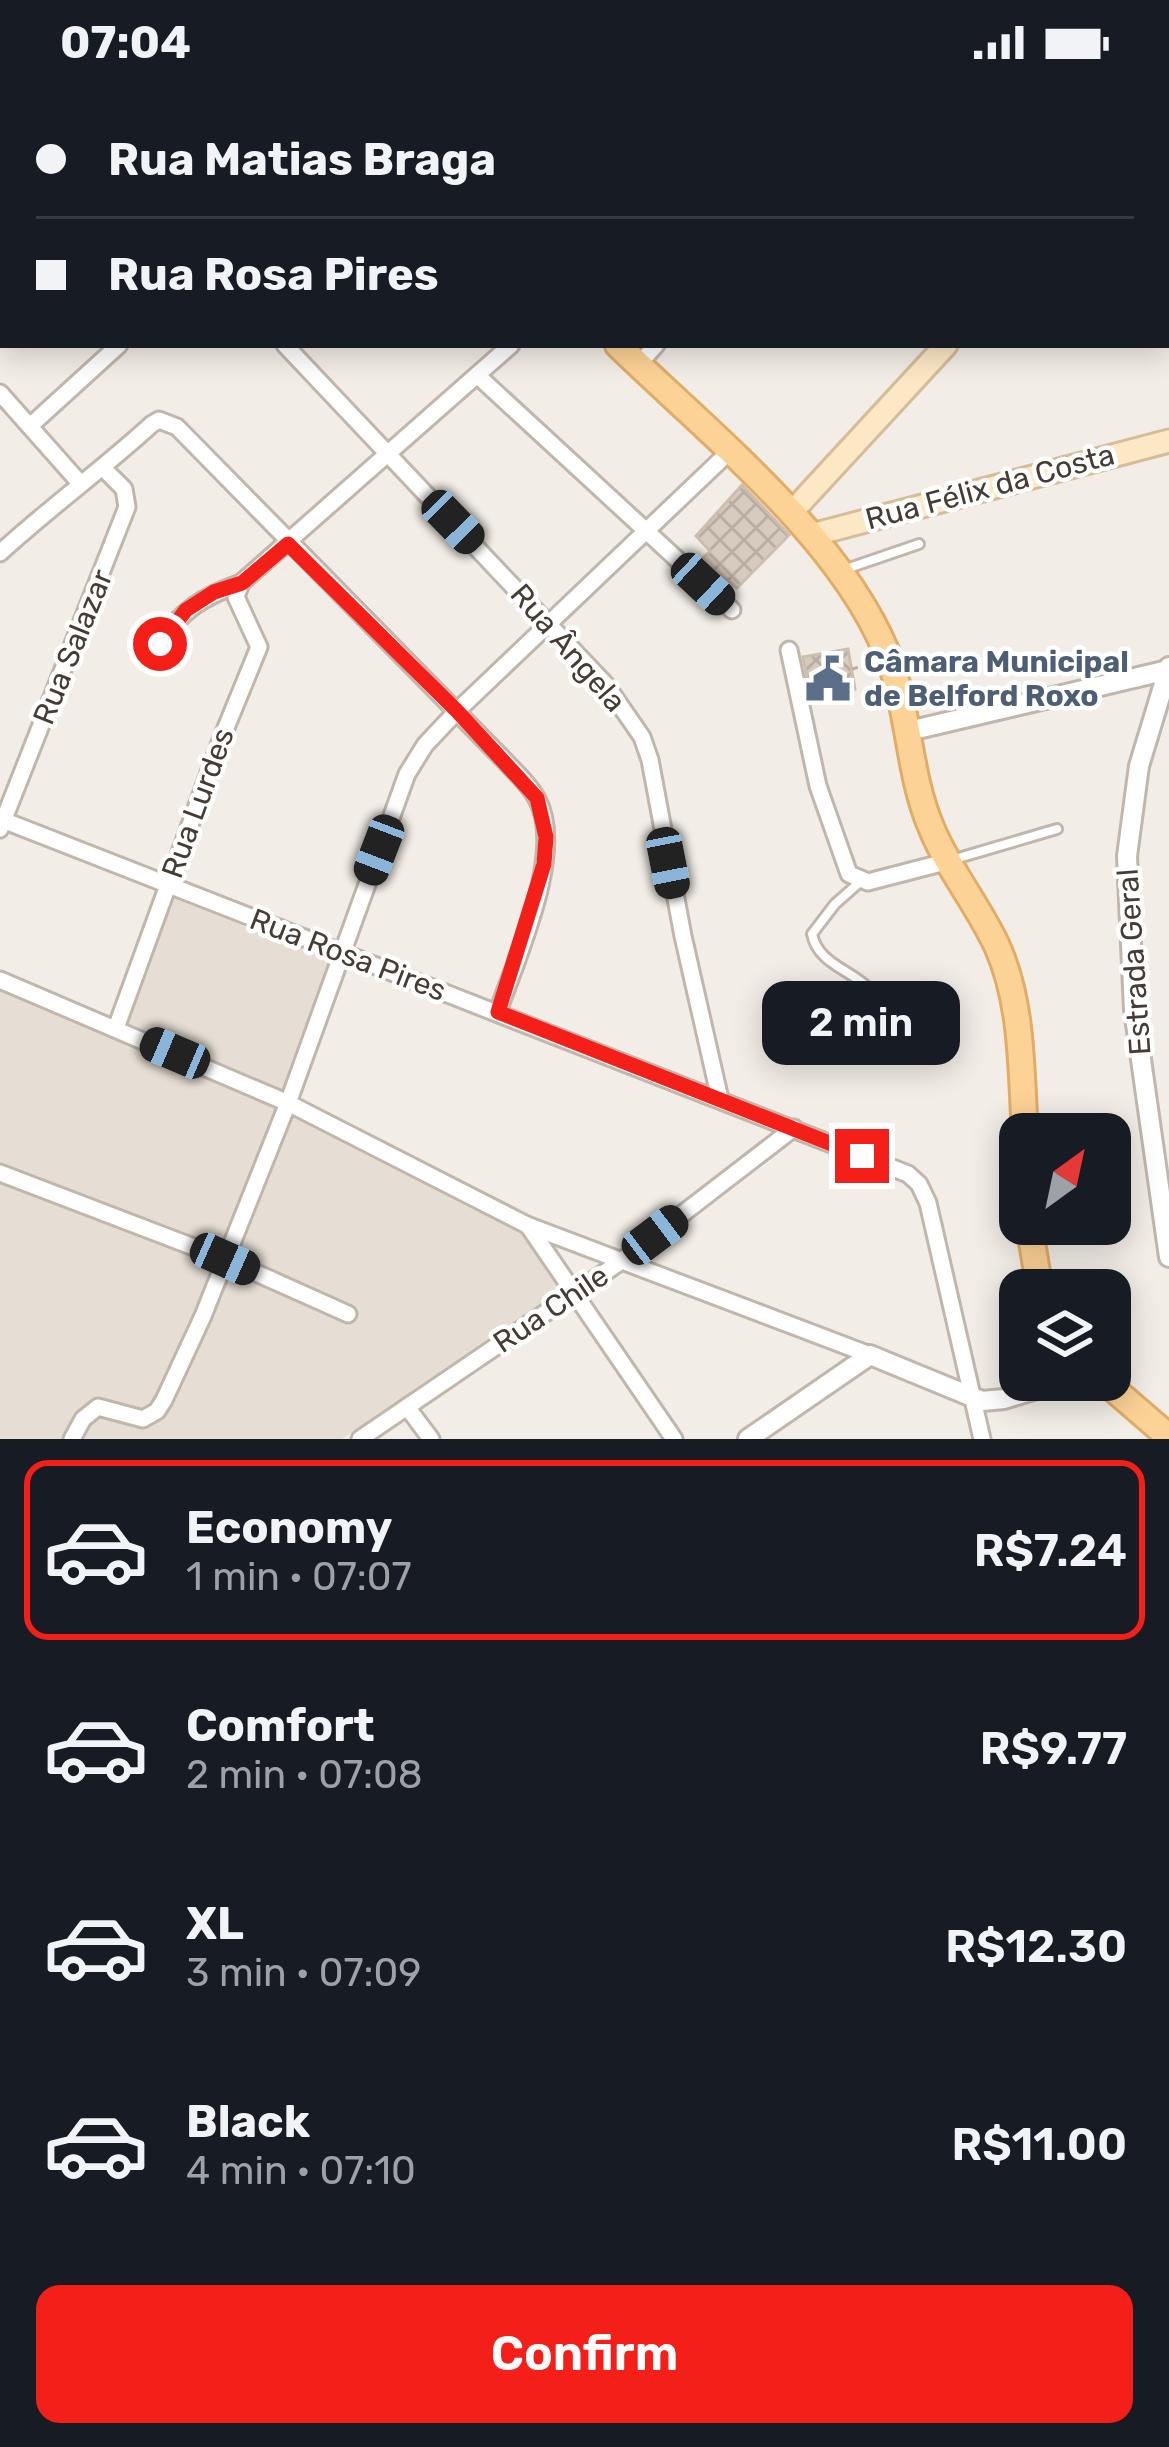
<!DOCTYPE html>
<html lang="en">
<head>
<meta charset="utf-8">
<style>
  :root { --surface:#171b24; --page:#242831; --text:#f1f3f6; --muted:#9ea1a6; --line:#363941; --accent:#f51f1a }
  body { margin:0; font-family:Rubik,sans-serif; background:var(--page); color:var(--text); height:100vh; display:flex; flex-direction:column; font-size:45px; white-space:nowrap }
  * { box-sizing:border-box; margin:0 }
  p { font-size:39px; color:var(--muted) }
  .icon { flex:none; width:66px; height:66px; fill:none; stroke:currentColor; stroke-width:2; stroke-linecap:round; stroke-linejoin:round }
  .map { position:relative; height:1355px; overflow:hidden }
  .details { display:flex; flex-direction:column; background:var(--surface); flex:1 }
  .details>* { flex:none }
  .banner { position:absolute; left:0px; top:0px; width:1170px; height:264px; box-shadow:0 6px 30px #0003; display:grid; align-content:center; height:264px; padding:0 36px; background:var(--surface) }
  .needle { width:78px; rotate:33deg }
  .buttons { position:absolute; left:999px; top:1029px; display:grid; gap:24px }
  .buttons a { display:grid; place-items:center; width:132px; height:132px; border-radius:24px; background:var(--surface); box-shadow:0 6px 30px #0003; font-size:60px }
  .end { position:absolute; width:54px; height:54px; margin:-27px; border:15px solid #f51f1a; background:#fff; box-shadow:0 0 0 6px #fff }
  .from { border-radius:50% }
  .bubble { position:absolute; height:84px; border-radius:24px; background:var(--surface); box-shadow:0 6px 30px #0003; font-size:39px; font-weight:600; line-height:84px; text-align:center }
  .car { position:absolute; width:36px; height:72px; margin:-36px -18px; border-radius:15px; box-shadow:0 0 9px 3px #0007; background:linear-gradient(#222 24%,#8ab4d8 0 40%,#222 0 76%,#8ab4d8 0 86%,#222 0) }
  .banner b { display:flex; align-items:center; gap:42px; height:114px; font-size:45px }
  .banner b+b { border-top:3px solid var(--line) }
  .banner i { width:30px; height:30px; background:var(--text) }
  ul { padding:21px 0 0; list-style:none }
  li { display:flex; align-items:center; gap:36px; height:180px; margin:0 24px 18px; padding:0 12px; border:6px solid transparent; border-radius:24px }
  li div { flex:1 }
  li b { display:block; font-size:45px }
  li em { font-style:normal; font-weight:600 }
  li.current { border-color:var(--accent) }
  li>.icon { width:108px; height:108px; stroke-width:1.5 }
  .button { display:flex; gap:24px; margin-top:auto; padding:24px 36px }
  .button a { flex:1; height:138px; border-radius:24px; background:var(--accent); color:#fff; font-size:48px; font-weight:600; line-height:138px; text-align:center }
  .status { display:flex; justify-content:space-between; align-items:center; height:84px; padding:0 60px; background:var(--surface); direction:ltr }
  .status svg { height:33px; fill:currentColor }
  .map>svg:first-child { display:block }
  .residential { fill:#e6ded4 }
  .building { fill:url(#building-cross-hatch); stroke:#cebeaf; stroke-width:3 }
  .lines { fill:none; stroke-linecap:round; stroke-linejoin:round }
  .service-casing { stroke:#c1b6ac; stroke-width:14 }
  .minor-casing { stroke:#c1b6ac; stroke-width:21 }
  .tertiary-casing { stroke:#c1b6ac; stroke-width:24 }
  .secondary-casing { stroke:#d5bd99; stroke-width:27 }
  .primary-casing { stroke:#e1ac66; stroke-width:30 }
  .path { stroke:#bfad9a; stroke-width:3; stroke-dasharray:6 6; stroke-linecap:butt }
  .service { stroke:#fff; stroke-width:8 }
  .minor { stroke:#fff; stroke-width:15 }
  .tertiary { stroke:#fff; stroke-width:18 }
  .secondary { stroke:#fde8c5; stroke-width:21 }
  .primary { stroke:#fcd296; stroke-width:24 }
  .route { stroke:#f51f1a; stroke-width:15 }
  .labels { text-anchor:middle; stroke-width:9; stroke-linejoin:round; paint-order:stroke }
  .street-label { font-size:30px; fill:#453d35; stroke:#fff }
  .service-label { font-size:30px; font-weight:bold; fill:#4e5e75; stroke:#fff; text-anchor:start }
</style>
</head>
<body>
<div class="status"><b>07:04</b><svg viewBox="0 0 49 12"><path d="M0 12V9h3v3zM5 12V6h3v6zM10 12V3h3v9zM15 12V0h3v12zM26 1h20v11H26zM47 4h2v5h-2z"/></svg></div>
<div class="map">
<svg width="1169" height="1355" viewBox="0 0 1169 1355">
  <defs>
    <pattern id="building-cross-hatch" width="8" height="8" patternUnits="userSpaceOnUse" patternTransform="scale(3)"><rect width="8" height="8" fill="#d7cabe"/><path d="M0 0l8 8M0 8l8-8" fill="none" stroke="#baaea4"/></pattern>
  </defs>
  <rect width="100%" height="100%" fill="#f2ede6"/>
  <!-- residential -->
  <path class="residential" d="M170 805 339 870 283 1013 530 1145 562 1207 342 1355H0V900L114 942Z"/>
  <!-- building -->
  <g class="building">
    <path d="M742 401 789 451 737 504 701 476 710 467 696 452Z"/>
    <path d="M848 565 855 605 811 613 803 573Z"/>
  </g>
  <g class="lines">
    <!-- service casing -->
    <g class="service-casing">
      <g id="service">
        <path d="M290 0 293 3"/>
        <path d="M846 485 919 460"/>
        <path d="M955 775 1057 745"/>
        <path d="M860 798 835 820 812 850C819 886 866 887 878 919 884 932 877 953 875 967"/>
      </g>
    </g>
    <!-- minor casing -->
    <g class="minor-casing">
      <g id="minor">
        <path d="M38 0 41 3"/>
        <path d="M1160 0 1163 3"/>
        <path d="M185 3 188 0"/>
        <path d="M588 3 590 0"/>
        <path d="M890 3 893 0"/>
        <path d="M0 175 3 172"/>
        <path d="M285 261 606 601 642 653 650 676 683 852 720 1015"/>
        <path d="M638 281 656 261"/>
        <path d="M478 292 732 526"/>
        <path d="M0 309 79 398"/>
        <path d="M30 342 119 261"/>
        <path d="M0 469C50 423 103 385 152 340L159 336 177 343 506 678C516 689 530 701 537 715 566 768 516 874 498 928"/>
        <path d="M160 560C180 526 205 512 241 499L511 261"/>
        <path d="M789 566 818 702 849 790 868 798 949 777"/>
        <path d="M0 735 908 1090 919 1100 928 1119 982 1355"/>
        <path d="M0 745 127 423 124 405 104 385"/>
        <path d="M0 896 288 1019 527 1141 870 1271"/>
        <path d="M116 944 221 656 259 563 236 513 241 499"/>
        <path d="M0 1089 225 1175 348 1230"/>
        <path d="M529 1143 674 1355"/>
        <path d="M407 1323 431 1355"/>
        <path d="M72 1355 83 1335 98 1323 143 1335 157 1327 164 1316 203 1232 288 1019 407 690 425 661 457 627 728 369"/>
        <path d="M360 1355 620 1178 794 1044"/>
      </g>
    </g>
    <!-- tertiary casing -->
    <g class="tertiary-casing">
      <g id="tertiary">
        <path d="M1169 583 1139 682 1127 772 1134 926 1169 1173"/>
        <path d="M909 647 1168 586"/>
        <path d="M748 1355 870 1271 982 1317 1004 1315 1066 1296"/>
      </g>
    </g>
    <!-- secondary casing -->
    <g class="secondary-casing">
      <g id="secondary">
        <path d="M1167 19 1169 17"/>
        <path d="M791 429 946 261"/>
        <path d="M812 451 1169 357"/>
      </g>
    </g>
    <!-- primary casing -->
    <g class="primary-casing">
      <g id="primary">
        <path d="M338 0 341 3"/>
        <path d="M618 261C707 348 838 451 886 567 910 624 907 686 931 743 948 785 978 821 997 862 1023 920 1021 987 1025 1050"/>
        <path d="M1029 1140 1040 1206"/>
        <path d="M1103 1296 1169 1353"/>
      </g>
    </g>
    <!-- path -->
    <path class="path" d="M852 585 872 580"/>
    <!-- service -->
    <use href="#service" class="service"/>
    <!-- minor -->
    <use href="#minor" class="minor"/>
    <!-- tertiary -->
    <use href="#tertiary" class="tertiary"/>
    <!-- secondary -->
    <use href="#secondary" class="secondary"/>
    <!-- primary -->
    <use href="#primary" class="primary"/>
  </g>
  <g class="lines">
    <!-- route -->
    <path class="route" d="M160 560 186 526 214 508 242 499 288 460 457 627 537 714 546 753 544 780 498 928 862 1072"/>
  </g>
  <!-- icons -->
  <defs>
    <g id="civic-bare" transform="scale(3.6)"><path d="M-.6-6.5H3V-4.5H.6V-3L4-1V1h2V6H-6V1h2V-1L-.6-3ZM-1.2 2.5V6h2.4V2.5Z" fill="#5c6f8a" stroke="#fff" stroke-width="2.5" paint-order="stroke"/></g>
  </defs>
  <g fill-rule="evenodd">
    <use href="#civic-bare" x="828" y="595"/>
  </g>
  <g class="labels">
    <!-- street labels -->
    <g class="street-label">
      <text transform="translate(990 403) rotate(-15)" y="10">Rua Félix da Costa</text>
      <text transform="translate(73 563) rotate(-68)" y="10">Rua Salazar</text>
      <text transform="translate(568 564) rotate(49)" y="10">Rua Ângela</text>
      <text transform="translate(198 719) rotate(-70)" y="10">Rua Lurdes</text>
      <text transform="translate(348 871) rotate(21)" y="10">Rua Rosa Pires</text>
      <text transform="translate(1134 878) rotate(-94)" y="10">Estrada Geral</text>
      <text transform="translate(551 1225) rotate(-34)" y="10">Rua Chile</text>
    </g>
    <!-- service labels -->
    <g class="service-label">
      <text x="864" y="588">Câmara Municipal<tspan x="864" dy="34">de Belford Roxo</tspan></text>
    </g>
  </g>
</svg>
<div class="buttons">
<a><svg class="needle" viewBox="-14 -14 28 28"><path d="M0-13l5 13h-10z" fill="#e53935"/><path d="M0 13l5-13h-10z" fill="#9ea1a6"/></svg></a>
<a><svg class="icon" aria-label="layers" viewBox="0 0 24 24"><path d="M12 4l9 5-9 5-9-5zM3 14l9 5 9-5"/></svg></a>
</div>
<i class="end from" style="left:160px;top:560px"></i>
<i class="end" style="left:862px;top:1072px"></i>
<div class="bubble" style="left:762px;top:897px;width:198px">2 min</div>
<i class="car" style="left:453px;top:438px;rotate:136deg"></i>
<i class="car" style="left:703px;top:500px;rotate:133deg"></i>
<i class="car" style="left:379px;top:766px;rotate:201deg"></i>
<i class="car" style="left:668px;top:779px;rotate:169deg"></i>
<i class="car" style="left:175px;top:969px;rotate:293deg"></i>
<i class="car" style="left:655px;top:1151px;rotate:53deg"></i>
<i class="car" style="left:225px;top:1175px;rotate:114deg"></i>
<div class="banner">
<b><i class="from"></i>Rua Matias Braga</b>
<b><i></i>Rua Rosa Pires</b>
</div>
</div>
<section class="details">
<ul>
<li class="current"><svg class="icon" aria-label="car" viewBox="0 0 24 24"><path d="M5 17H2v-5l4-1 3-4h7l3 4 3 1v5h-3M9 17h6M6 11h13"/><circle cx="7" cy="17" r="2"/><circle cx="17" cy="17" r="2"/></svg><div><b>Economy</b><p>1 min · 07:07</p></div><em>R$7.24</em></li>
<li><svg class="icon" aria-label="car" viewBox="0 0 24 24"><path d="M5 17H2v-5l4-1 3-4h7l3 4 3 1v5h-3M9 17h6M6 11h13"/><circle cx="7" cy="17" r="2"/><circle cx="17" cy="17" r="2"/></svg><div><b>Comfort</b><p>2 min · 07:08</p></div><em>R$9.77</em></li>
<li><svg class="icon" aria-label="car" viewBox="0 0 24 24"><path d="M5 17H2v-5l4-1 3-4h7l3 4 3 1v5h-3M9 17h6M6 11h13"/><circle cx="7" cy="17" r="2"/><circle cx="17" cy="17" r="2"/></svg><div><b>XL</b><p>3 min · 07:09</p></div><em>R$12.30</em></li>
<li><svg class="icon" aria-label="car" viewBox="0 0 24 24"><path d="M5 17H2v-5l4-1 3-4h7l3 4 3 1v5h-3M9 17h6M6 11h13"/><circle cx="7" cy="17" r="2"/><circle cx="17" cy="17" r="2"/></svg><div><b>Black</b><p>4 min · 07:10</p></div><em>R$11.00</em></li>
</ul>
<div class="button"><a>Confirm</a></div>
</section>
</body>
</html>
